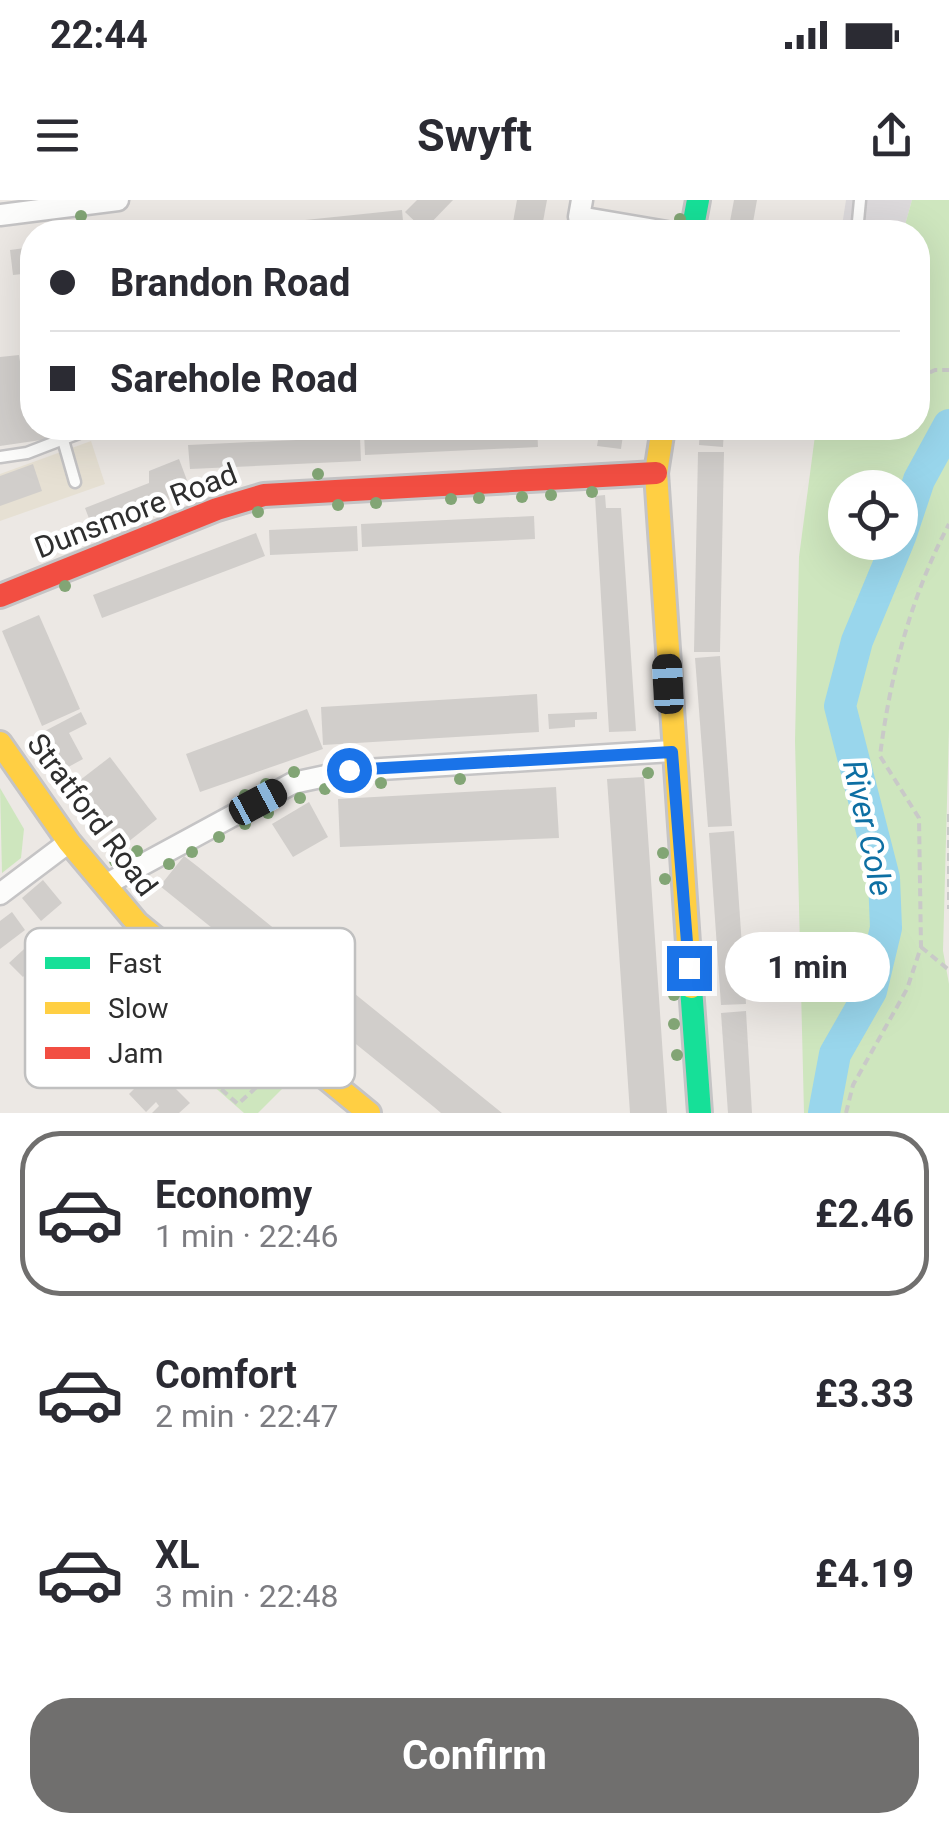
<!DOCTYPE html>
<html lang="en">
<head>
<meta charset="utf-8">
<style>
  :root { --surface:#fff; --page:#f7f7f7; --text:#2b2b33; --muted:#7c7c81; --line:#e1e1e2; --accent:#706f6e }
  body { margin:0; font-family:Roboto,sans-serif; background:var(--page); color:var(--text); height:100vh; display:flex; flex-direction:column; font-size:38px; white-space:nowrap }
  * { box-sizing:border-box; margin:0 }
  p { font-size:32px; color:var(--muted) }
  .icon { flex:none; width:55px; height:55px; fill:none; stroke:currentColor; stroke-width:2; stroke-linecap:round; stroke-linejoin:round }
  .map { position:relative; height:913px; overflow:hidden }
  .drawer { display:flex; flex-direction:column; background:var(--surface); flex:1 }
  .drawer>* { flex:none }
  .top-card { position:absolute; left:20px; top:20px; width:910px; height:220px; border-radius:40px; box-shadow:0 10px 40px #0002; display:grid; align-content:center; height:220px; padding:0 30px; background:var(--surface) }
  .tools { position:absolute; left:828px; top:270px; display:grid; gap:20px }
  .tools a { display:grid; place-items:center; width:90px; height:90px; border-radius:50%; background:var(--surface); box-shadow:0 10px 40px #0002; font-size:50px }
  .end { position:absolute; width:45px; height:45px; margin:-22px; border:12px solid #1a73e8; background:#fff; box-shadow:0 0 0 5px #fff }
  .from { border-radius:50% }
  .bubble { position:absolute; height:70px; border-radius:35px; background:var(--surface); box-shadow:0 10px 40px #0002; font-size:32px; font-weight:700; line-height:70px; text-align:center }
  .car { position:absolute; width:30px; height:60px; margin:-30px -15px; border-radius:12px; box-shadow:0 0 8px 2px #0007; background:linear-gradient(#222 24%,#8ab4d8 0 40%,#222 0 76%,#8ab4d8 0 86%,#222 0) }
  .top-card b { display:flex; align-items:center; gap:35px; height:95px; font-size:38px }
  .top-card b+b { border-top:2px solid var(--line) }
  .top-card i { width:25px; height:25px; background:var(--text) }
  ul { padding:18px 0 0; list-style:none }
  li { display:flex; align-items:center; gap:30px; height:165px; margin:0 20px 15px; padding:0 10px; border:5px solid transparent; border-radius:40px }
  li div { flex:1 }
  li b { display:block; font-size:38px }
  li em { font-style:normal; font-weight:700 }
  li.selected { border-color:var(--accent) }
  li>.icon { width:90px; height:90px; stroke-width:1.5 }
  .button { display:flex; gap:20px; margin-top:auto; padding:20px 30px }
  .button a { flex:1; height:115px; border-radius:40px; background:var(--accent); color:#fff; font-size:40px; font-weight:700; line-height:115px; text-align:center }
  .status { display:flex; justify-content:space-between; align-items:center; height:70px; padding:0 50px; background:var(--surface); direction:ltr }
  .status svg { height:28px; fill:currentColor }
  header { display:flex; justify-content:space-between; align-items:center; height:130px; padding:0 30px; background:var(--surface); font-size:45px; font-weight:700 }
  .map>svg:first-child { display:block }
  .industrial { fill:#dcd9db }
  .education { fill:#e6e0d3 }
  .green { fill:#cee6be; fill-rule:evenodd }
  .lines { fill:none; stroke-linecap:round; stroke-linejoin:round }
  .river { stroke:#99d6ec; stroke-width:32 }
  .building { fill:#d1cecb }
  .lane-casing { stroke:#c5c4c5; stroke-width:15 }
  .street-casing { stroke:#c5c4c5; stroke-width:25 }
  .fast-casing { stroke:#c5c4c5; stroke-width:28 }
  .slow-casing { stroke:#c5c4c5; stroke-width:28 }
  .jam-casing { stroke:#c5c4c5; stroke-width:28 }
  .path { stroke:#c9c9c8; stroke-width:4; stroke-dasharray:8 5; stroke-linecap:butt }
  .lane { stroke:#fcfcfb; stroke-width:10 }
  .street { stroke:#fcfcfb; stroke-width:20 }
  .fast { stroke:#16e098; stroke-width:22 }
  .slow { stroke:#ffcf43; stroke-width:22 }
  .jam { stroke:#f24e42; stroke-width:22 }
  .tree { fill:#82a575 }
  .route { stroke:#1a73e8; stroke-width:12 }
  .labels { text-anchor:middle; stroke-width:9; stroke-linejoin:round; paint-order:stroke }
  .street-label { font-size:30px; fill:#2e2e2e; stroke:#fff }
  .water-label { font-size:32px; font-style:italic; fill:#0d6fa3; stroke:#fff }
  .key { fill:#fff; stroke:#c0c0c0; stroke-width:2.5 }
  .key-label { font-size:28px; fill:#2e2e2e }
</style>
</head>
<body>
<div class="status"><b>22:44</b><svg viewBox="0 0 49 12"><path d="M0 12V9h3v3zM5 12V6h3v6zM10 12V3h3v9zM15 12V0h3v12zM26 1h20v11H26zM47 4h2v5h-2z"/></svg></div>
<header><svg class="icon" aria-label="menu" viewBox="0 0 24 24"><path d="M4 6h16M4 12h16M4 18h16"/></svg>Swyft<svg class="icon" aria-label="share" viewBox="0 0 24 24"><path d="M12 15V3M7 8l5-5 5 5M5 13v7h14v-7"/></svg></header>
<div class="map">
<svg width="949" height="913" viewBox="0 0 949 913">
  <rect width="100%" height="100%" fill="#ece8e4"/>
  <!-- industrial -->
  <path class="industrial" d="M846 0H912L903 32H841Z"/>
  <!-- education -->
  <path class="education" d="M91 241 105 284 0 321V274Z"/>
  <!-- green -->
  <g class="green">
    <path d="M912 0H949V528L943 751 949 784V913H804L795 541 799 357 816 228H918V32H903ZM845 288H900V342H845Z"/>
    <path d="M0 588 24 629 21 658 2 673Z"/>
    <path d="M158 766 294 877 258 913H244L122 806Z"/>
  </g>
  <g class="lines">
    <!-- river -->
    <g class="river">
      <path d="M900 337 919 280 949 225"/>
      <path d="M824 913 835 854 871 791 886 728 884 678 840 506 857 441 898 342"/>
    </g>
  </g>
  <!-- building -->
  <g class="building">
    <path d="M417 0H453L424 30 405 12Z"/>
    <path d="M517 0H547L542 27 513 22Z"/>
    <path d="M734 0H757L752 28 741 26 751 32H728Z"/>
    <path d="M402 10 404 32H209V30Z"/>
    <path d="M32 47V73L13 75 10 50Z"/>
    <path d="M19 155 27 209 32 208V228H47L48 239 0 246V157Z"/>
    <path d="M450 228H537L538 247 365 255 364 232Z"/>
    <path d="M600 228H624L621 249 597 246Z"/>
    <path d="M700 228H724L723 247 699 245Z"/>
    <path d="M360 237 361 261 190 269 188 245Z"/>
    <path d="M698 252H724L720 452H694Z"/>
    <path d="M179 259 191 291 93 329 85 308 149 283V271Z"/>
    <path d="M33 264 42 291 0 306V276Z"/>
    <path d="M605 295 606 308H621L636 531 609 532 595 296Z"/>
    <path d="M534 316 535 339 362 347 361 324Z"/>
    <path d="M357 326 358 351 270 355 269 330Z"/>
    <path d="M256 333 265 356 102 418 93 395Z"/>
    <path d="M39 415 80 509 42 526 2 431Z"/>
    <path d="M720 456 732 626 708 627 695 458Z"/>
    <path d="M537 494 539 532 323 545 321 507Z"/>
    <path d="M307 509 323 549 200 592 186 554Z"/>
    <path d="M81 512 87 524 69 533 83 559 61 571 41 533Z"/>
    <path d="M597 512V519L575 520V527L549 529 548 514Z"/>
    <path d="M110 557 157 619 123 646 75 584Z"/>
    <path d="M644 577 663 857 667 913H630L611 635 607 579Z"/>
    <path d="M556 587 559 638 340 647 338 599Z"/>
    <path d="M309 602 328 637 293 657 272 624Z"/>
    <path d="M734 631 746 804 721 805 709 633Z"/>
    <path d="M184 656 197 666 502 913H441L434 907 160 686Z"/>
    <path d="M43 680 62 703 41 721 22 698Z"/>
    <path d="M12 712 25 730 0 749V721Z"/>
    <path d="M36 738 62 766 44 782 31 769 23 777 9 763Z"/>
    <path d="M746 811 752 913H728L721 813Z"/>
    <path d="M140 853 190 903 179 913H152L159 906 156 902 146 912 129 894 137 886 119 873Z"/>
  </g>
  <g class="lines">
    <!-- lane casing -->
    <g class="lane-casing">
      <g id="lane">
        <path d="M857 32 860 0"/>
        <path d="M63 240 75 282"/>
        <path d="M0 257 27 253 92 228"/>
      </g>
    </g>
    <!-- street casing -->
    <g class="street-casing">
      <g id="street">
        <path d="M582 0 579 17 667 32"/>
        <path d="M0 15 118 0"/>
        <path d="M105 685 293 583 349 571 672 551"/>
        <path d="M0 694 69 642"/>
      </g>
    </g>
    <!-- fast casing -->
    <g class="fast-casing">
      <g id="fast">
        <path d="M692 32 698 0"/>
        <path d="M691 787 700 913"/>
      </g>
    </g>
    <!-- slow casing -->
    <g class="slow-casing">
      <g id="slow">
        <path d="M663 228 656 273 691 787"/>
        <path d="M0 543 69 642 137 723 369 913"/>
      </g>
    </g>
    <!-- jam casing -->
    <g class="jam-casing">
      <path id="jam" d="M0 396 217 309 264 295 656 273"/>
    </g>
    <!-- path -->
    <g class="path">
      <path d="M918 178 935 170H949"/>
      <path d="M949 614V709"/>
      <path d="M921 747 949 770"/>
      <path d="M164 776 130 809 238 904 274 871"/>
      <path d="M194 869 237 835"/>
      <path d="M846 913 853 885 907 789 921 747 919 618 880 556C890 476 911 396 949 324"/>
    </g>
    <!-- lane -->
    <use href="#lane" class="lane"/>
    <!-- street -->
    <use href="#street" class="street"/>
    <!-- fast -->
    <use href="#fast" class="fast"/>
    <!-- slow -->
    <use href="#slow" class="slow"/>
    <!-- jam -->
    <use href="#jam" class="jam"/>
  </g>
  <!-- trees -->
  <g class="tree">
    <circle cx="81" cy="16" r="6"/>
    <circle cx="680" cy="19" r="6"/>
    <circle cx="318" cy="274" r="6"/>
    <circle cx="592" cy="292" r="6"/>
    <circle cx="551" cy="295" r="6"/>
    <circle cx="522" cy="297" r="6"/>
    <circle cx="479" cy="298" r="6"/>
    <circle cx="451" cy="299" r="6"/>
    <circle cx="376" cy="303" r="6"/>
    <circle cx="338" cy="305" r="6"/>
    <circle cx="258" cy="312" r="6"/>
    <circle cx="65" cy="386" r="6"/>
    <circle cx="294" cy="572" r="6"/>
    <circle cx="648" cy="573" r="6"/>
    <circle cx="460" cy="579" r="6"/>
    <circle cx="381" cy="583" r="6"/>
    <circle cx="266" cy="584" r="6"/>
    <circle cx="325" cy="589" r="6"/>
    <circle cx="245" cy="595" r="6"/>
    <circle cx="300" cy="598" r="6"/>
    <circle cx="268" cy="613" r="6"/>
    <circle cx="245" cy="624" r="6"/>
    <circle cx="219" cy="637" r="6"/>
    <circle cx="137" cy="651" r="6"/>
    <circle cx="192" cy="652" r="6"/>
    <circle cx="663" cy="653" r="6"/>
    <circle cx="115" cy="661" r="6"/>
    <circle cx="169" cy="664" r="6"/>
    <circle cx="665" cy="679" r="6"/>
    <circle cx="139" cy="681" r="6"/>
    <circle cx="674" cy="795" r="6"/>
    <circle cx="674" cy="824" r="6"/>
    <circle cx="677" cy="855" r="6"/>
  </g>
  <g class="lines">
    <!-- route -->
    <path class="route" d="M349 570 672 552 689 768"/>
  </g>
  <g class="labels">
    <!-- street labels -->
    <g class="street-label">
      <text transform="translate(136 311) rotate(-21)" y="10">Dunsmore Road</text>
      <text transform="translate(92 615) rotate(53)" y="10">Stratford Road</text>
    </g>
    <!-- water labels -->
    <g class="water-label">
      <text transform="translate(868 628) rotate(78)" y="11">River Cole</text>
    </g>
  </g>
  <!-- legend -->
  <rect x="25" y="728" width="330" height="160" rx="15" class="key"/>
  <rect x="45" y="757" width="45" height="12" fill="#16e098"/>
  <rect x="45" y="802" width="45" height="12" fill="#ffcf43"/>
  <rect x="45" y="847" width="45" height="12" fill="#f24e42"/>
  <g class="key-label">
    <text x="108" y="773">Fast</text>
    <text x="108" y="818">Slow</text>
    <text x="108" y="863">Jam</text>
  </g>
</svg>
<div class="tools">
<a><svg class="icon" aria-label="locate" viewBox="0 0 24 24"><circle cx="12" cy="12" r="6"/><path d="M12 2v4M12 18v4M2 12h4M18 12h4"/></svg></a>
</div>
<i class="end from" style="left:349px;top:570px"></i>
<i class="end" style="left:689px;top:768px"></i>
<div class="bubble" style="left:725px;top:732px;width:165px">1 min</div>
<i class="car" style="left:668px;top:484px;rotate:357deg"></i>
<i class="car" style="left:258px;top:602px;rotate:62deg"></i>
<div class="top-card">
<b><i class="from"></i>Brandon Road</b>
<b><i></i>Sarehole Road</b>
</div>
</div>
<section class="drawer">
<ul>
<li class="selected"><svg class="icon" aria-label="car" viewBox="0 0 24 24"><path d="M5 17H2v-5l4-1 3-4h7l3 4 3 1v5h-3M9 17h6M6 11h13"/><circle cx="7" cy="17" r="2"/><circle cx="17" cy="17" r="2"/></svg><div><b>Economy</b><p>1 min · 22:46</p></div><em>£2.46</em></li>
<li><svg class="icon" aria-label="car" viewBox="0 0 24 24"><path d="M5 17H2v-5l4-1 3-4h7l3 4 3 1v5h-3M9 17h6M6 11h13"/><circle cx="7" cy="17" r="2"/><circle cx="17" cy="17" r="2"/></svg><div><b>Comfort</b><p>2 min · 22:47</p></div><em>£3.33</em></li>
<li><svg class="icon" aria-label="car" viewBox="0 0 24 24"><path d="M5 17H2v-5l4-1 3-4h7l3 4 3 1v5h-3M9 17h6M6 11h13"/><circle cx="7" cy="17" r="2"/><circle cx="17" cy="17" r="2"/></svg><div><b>XL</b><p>3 min · 22:48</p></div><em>£4.19</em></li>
</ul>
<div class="button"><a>Confirm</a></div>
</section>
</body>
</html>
